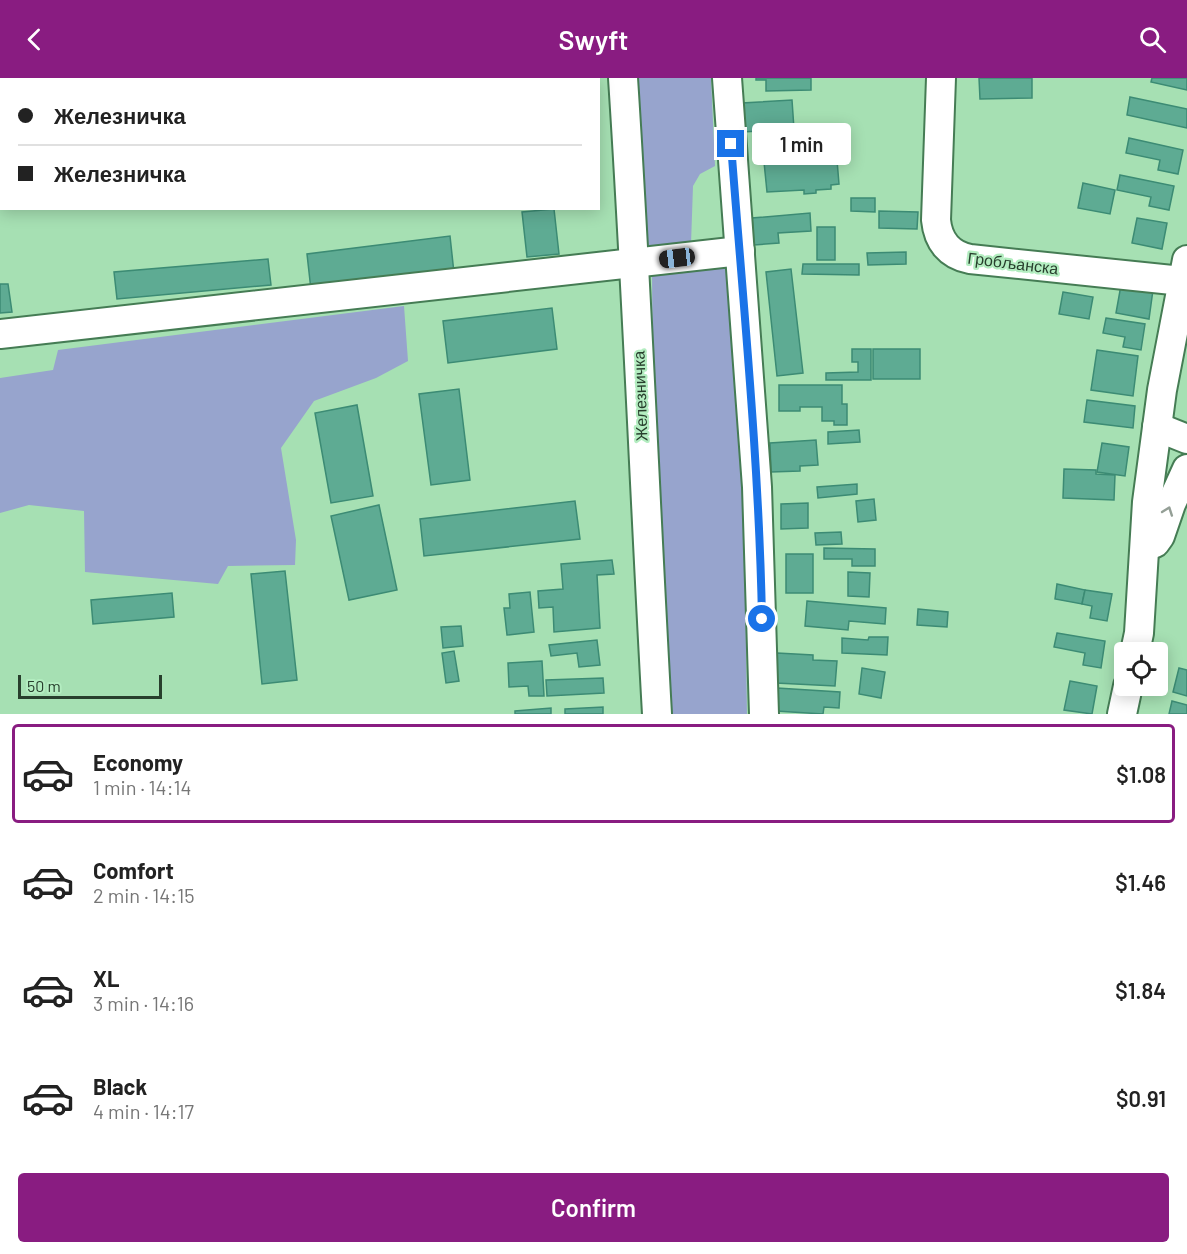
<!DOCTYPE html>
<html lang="en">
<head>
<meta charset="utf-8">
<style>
  :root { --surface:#fff; --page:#f2f2f2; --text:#222; --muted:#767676; --line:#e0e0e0; --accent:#891c81 }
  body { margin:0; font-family:Barlow,sans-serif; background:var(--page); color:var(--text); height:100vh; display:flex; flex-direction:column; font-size:22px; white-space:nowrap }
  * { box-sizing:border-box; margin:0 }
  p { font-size:20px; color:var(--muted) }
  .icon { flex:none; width:33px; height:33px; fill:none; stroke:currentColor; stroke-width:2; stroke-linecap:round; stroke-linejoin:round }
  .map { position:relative; height:636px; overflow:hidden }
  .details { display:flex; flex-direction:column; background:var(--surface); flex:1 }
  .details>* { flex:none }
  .hud { position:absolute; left:0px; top:0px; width:600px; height:132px; box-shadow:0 3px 15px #0003; display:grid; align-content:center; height:132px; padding:0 18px; background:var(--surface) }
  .controls { position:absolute; left:1114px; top:564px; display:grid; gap:12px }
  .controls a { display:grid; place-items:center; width:54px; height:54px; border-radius:6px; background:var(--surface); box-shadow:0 3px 15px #0003; font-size:30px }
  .scale { position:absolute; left:18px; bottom:15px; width:144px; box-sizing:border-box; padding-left:6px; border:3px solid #283f2d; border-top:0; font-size:16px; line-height:21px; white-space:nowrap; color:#283f2d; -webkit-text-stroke:4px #b3edc0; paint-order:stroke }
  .end { position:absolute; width:27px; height:27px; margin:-14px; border:8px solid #1a73e8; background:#fff; box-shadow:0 0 0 3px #fff }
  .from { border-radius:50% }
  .bubble { position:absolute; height:42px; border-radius:6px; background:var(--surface); box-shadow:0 3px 15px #0003; font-size:20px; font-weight:600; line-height:42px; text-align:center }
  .car { position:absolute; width:18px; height:36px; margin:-18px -9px; border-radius:8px; box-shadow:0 0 4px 2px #0007; background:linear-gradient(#222 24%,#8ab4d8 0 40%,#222 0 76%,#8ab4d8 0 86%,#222 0) }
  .hud b { display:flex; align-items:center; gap:21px; height:57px; font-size:22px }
  .hud b+b { border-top:2px solid var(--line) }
  .hud i { width:15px; height:15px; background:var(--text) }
  ul { padding:10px 0 0; list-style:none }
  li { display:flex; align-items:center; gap:18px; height:99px; margin:0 12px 9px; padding:0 6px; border:3px solid transparent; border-radius:6px }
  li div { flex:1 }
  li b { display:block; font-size:22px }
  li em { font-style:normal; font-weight:600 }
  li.on { border-color:var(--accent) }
  li>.icon { width:54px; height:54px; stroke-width:1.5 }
  .cta { display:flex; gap:12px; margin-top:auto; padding:12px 18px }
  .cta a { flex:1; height:69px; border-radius:6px; background:var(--accent); color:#fff; font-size:24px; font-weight:600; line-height:69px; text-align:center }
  header { display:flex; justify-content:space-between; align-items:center; height:78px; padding:0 18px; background:var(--accent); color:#fff; font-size:27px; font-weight:600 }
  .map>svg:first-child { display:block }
  .green { fill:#97a4cd }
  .building { fill:#5eab93; stroke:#3c8b74; stroke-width:1.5 }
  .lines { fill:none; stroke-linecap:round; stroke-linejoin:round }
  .minor-casing { stroke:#457c54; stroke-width:32 }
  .minor { stroke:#fff; stroke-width:28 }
  .oneway { stroke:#949f96 }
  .route { stroke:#1a73e8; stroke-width:8 }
  .labels { text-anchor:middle; stroke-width:4.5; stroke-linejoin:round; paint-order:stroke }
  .street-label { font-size:16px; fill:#283f2d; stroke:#b3edc0 }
</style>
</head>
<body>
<header><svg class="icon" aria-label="back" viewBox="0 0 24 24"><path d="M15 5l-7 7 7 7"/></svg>Swyft<svg class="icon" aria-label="search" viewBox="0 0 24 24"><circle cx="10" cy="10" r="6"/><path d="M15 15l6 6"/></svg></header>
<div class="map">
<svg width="1187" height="636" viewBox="0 0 1187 636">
  <rect width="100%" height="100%" fill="#a6e0b3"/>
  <!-- green -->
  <g class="green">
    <path d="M634 0H711L715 88 700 96 693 108 691 166 645 172Z"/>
    <path d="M722 186 730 196 743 370 747 636H670L653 314 652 198 694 187Z"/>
    <path d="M404 228 408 283 376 300 314 323 281 370 296 462 295 487 228 488 218 506 85 494 84 433 29 427 0 435V300L53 292 58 272Z"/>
  </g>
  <!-- building -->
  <g class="building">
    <path d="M756 0H811V12L766 13V2H756Z"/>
    <path d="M979 0H1032V20L980 21Z"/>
    <path d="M1152 0H1187V12L1151 4Z"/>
    <path d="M1130 19 1187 31V50L1127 37Z"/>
    <path d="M792 22 794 51 743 54 742 25Z"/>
    <path d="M1129 60 1183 72 1178 96 1158 92 1160 82 1126 75Z"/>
    <path d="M828 80V83L837 82 839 106 831 107V111L816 112V115L804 116V112L767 114 764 84Z"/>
    <path d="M1120 97 1174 108 1169 132 1149 128 1151 119 1117 112Z"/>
    <path d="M1083 105 1115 112 1110 136 1078 130Z"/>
    <path d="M851 120H875V134L851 133Z"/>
    <path d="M554 131 559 176 527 179 522 134Z"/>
    <path d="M879 133 918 134 917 151 879 150Z"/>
    <path d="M810 135 811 153 778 155 779 165 754 167 752 140Z"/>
    <path d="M1137 140 1167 145 1162 171 1132 165Z"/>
    <rect x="817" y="149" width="18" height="33"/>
    <path d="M450 158 454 195 311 212 307 176Z"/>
    <path d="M906 174V186L868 187 867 175Z"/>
    <path d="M268 181 271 207 117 221 114 194Z"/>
    <path d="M803 186H859V197L802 196Z"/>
    <path d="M791 191 803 295 777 298 766 194Z"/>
    <path d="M0 206H8L12 234 0 235Z"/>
    <path d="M1121 207 1153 212 1149 241 1116 235Z"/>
    <path d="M1063 214 1093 219 1089 241 1059 236Z"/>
    <path d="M552 230 557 271 448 285 443 243Z"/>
    <path d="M1106 240 1145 246 1141 272 1123 269 1125 259 1103 255Z"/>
    <path d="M852 271H871V302H826V295L858 294V284H852Z"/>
    <rect x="873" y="271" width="47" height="30"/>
    <path d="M1097 272 1138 278 1133 318 1091 312Z"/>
    <path d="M779 307H842V326H847V347H834V343H822V329H800V333H779Z"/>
    <path d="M459 311 470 402 431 407 419 316Z"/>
    <path d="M1087 322 1135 328 1133 350 1084 344Z"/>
    <path d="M357 327 373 418 331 425 315 335Z"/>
    <path d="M859 352 860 364 828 366V354Z"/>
    <path d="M816 362 818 387 800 388V393L771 394 770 365Z"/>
    <path d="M1102 365 1129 369 1125 398 1097 394Z"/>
    <path d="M1064 391 1096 392V396L1115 397 1114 422 1063 420Z"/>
    <path d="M857 406V416L818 420 817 409Z"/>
    <path d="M874 421 876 442 858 444 856 423Z"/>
    <path d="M575 423 580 461 424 478 420 441Z"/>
    <path d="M808 425V450L781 451V426Z"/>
    <path d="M379 427 397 512 349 522 331 438Z"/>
    <path d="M841 454 842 466 816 467 815 455Z"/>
    <path d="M824 470 875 471V488H852V481H824Z"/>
    <rect x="786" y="476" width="27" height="39"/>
    <path d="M612 482 614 496 597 497 600 550 554 554 553 529 539 530 538 513 563 511 561 486Z"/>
    <path d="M285 493 297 602 262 606 251 496Z"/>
    <path d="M848 494 870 495 869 519 848 518Z"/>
    <path d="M1057 506 1085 512 1082 526 1055 521Z"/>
    <path d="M1085 512 1112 516 1107 543 1090 540 1092 528 1082 526Z"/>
    <path d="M530 514 534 554 507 557 504 530H510L509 516Z"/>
    <path d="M172 515 174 539 93 546 91 522Z"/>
    <path d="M807 523 886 530 885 546 849 543 848 552 805 548Z"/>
    <path d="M918 531 948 534 947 549 917 547Z"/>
    <path d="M461 548 463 568 443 570 441 549Z"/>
    <path d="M1057 555 1105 563 1101 590 1083 587 1085 575 1054 569Z"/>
    <path d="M869 559H888L887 577 842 575V560L868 562Z"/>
    <path d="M597 562 600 587 579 589 577 575 551 578 549 567Z"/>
    <path d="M454 573 459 603 446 605 442 575Z"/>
    <path d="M777 575 813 577V582L837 583 835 608 776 605Z"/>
    <path d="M542 583 544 618H529L528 608 509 609 508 585Z"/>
    <path d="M862 590 885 594 881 620 859 616Z"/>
    <path d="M1179 590 1187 592V618L1173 614Z"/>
    <path d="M603 600 604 615 547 618 546 602Z"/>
    <path d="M1070 603 1097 608 1092 636 1064 632Z"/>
    <path d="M777 610 840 614 839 630 824 629 823 636 776 633Z"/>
    <path d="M1172 623 1187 627V636H1169Z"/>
    <path d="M603 629V636H565V631Z"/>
    <path d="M551 630V636H515V633Z"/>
  </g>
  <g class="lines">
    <!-- minor casing -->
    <g class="minor-casing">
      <g id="minor">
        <path d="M623 0C637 212 645 424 657 636"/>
        <path d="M727 0 757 409 764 636"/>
        <path d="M941 0 936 142C938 163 949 177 970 181L1182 203"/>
        <path d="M62 2V0"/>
        <path d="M0 16H2"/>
        <path d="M0 256 740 173"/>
        <path d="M1157 349 1187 361"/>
        <path d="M1147 468 1155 465 1160 458 1171 426 1187 391"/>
        <path d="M1135 574 1139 555 1147 424 1162 312 1187 182"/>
        <path d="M1122 636 1128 608"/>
      </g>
    </g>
    <!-- minor -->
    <use href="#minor" class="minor"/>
  </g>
  <!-- one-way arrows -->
  <defs><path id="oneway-chevron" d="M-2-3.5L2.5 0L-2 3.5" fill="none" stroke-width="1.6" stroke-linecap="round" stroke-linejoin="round" transform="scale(1.5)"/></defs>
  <use class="oneway" href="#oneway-chevron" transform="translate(1168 433) rotate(-70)"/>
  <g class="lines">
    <!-- route -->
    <path class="route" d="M731 66C743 224 759 382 762 541"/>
  </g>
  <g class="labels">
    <!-- street labels -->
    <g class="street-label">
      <text transform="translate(1013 185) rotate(7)" y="6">Гробљанска</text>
      <text transform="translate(640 318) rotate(-92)" y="6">Железничка</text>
    </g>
  </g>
</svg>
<div class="controls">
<a><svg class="icon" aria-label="locate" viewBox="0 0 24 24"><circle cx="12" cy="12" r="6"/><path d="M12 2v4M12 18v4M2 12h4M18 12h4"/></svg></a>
</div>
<div class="scale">50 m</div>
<i class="end from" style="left:762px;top:541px"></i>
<i class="end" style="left:731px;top:66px"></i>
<div class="bubble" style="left:752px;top:45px;width:99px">1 min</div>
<i class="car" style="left:677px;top:180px;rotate:263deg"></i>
<div class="hud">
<b><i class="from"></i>Железничка</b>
<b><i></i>Железничка</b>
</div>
</div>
<section class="details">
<ul>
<li class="on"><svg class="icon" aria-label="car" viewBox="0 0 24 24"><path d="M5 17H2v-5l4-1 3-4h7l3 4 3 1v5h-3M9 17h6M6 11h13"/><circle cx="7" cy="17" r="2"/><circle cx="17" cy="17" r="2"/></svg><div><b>Economy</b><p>1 min · 14:14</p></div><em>$1.08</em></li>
<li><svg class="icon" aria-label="car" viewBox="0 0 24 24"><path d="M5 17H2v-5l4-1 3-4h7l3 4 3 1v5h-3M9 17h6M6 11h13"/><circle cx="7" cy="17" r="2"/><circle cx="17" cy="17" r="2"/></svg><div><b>Comfort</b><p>2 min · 14:15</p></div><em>$1.46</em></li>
<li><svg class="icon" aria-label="car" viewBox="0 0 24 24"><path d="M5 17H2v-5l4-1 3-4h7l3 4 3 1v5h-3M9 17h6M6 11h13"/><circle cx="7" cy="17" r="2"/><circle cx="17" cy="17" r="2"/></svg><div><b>XL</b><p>3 min · 14:16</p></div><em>$1.84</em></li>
<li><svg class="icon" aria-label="car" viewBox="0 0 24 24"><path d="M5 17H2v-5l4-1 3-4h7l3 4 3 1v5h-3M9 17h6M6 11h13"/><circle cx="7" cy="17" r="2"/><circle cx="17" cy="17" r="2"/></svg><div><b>Black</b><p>4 min · 14:17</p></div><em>$0.91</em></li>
</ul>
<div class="cta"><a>Confirm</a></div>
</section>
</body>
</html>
